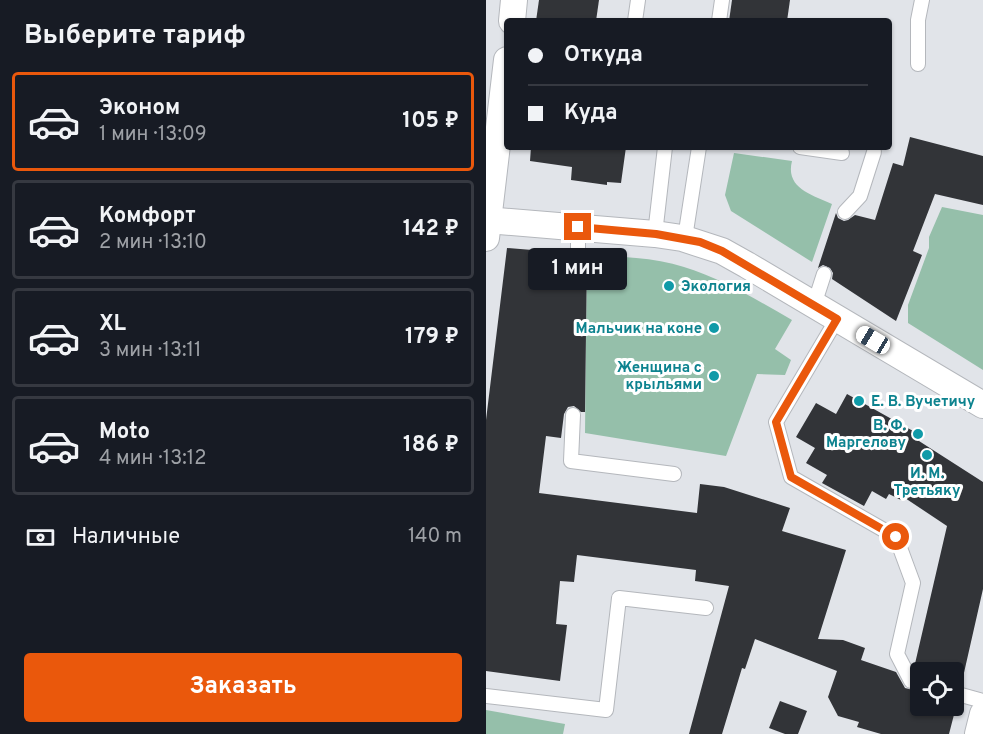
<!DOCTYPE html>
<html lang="ru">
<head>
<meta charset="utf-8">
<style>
  :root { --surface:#171b24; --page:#20242c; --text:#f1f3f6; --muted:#9ea1a6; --line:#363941; --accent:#ea580c }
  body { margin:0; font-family:Overpass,sans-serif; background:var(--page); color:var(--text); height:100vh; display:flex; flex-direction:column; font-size:22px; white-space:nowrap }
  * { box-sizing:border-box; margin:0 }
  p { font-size:20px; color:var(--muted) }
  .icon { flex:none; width:33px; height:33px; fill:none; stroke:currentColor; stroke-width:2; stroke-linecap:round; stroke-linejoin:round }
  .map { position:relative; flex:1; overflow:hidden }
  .side { display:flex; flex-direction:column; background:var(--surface); width:486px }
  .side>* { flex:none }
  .top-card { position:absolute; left:18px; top:18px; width:388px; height:132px; border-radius:6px; box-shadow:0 2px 4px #0004; display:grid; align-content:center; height:132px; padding:0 24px; background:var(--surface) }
  .controls { position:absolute; left:424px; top:662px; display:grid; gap:12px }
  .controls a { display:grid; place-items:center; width:54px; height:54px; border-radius:6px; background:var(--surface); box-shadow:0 2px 4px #0004; font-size:30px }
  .end { position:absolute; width:27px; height:27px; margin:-14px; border:8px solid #ea580c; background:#fff; box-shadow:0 0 0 3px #fff }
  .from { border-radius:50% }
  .bubble { position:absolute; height:42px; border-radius:6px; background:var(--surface); box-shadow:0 2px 4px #0004; font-size:20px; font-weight:700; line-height:42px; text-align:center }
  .car { position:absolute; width:18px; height:36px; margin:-18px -9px; border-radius:8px; box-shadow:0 0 4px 2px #0007; background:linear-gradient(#fff 24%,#345 0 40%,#fff 0 76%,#345 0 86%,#fff 0) }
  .top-card b { display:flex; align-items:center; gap:21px; height:57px; font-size:22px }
  .top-card b+b { border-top:2px solid var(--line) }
  .top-card i { width:15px; height:15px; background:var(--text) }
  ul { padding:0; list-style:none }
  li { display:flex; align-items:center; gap:18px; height:99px; margin:0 12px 9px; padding:0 12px; border:3px solid var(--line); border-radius:6px }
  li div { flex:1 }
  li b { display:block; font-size:22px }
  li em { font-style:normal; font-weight:700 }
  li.current { border-color:var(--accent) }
  li>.icon { width:54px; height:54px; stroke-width:1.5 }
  h2 { padding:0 24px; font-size:27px; line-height:72px }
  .pay { display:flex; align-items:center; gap:15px; height:66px; padding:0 24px; font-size:22px }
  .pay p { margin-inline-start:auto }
  .action { display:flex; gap:12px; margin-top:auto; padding:12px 24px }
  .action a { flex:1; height:69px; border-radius:6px; background:var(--accent); color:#fff; font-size:24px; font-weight:700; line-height:69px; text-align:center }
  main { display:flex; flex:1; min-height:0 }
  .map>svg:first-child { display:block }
  .green { fill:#95bfaa }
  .building { fill:#323438 }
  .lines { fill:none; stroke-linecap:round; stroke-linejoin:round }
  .service-casing { stroke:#b4b7bc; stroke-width:16 }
  .minor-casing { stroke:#b4b7bc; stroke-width:28 }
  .service { stroke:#fff; stroke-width:14 }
  .minor { stroke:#fff; stroke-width:26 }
  .route { stroke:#ea580c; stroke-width:8 }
  .culture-dot { fill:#0f9aa8; stroke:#fff; stroke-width:2 }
  .labels { text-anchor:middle; stroke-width:6; stroke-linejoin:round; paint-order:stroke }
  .culture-label { font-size:15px; font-weight:bold; fill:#0d838f; stroke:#fff; text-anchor:end }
</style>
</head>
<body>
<main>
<section class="side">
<h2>Выберите тариф</h2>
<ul>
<li class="current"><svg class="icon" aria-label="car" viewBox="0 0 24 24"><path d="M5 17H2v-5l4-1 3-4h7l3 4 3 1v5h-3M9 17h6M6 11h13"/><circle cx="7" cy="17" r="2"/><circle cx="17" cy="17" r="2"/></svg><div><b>Эконом</b><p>1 мин · 13:09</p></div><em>105 ₽</em></li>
<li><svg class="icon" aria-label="car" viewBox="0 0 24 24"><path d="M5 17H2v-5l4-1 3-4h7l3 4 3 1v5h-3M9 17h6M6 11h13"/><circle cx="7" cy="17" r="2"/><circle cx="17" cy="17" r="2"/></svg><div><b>Комфорт</b><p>2 мин · 13:10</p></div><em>142 ₽</em></li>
<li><svg class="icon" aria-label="car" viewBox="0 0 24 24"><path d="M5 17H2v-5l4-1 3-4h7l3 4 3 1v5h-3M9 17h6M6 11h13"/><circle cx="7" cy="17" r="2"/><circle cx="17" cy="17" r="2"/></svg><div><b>XL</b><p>3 мин · 13:11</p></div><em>179 ₽</em></li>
<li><svg class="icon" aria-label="car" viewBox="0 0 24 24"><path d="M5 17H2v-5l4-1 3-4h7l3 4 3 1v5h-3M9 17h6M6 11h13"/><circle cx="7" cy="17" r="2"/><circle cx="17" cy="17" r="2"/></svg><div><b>Moto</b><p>4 мин · 13:12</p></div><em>186 ₽</em></li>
</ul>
<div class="pay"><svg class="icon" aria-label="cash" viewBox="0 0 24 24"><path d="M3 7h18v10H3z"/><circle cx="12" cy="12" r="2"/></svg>Наличные<p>140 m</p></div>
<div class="action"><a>Заказать</a></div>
</section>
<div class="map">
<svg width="497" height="734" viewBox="0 0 497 734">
  <rect width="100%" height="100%" fill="#e1e4e9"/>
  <!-- green -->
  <g class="green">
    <path d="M248 153 306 161C299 188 326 195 346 204L326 262 245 211 239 195Z"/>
    <path d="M456 207 497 215V370L422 323V305L443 248V237Z"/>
    <path d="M101 255C133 257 168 257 198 267 237 279 271 300 306 320L289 349 305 360 299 375 271 374 240 456 99 433Z"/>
    <path d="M0 710 79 724 77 734H0Z"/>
  </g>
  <!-- building -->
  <g class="building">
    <path d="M53 0H113L110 21H50Z"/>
    <path d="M246 0H304L301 21H243Z"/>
    <path d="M424 137 497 156V205L449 194 427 251 436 255 410 321 346 279 347 273 344 268 337 265 332 268 350 213 352 218 358 221 362 220 369 215 389 220 407 163 417 166Z"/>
    <path d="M45 147H140L135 183 121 182V185L85 180 86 167 44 161Z"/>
    <path d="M21 248 83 253 85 259 91 263 97 261 101 255 99 412H95L88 406 82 407 78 414 75 438 60 436 53 493 211 513 214 484 238 487 304 508 296 531 360 550 332 639 357 640 379 648 375 660 410 672 419 688 435 692V705H468V702L471 703 463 734H395L371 727 373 722 352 716 342 697 351 671 269 639 259 669 256 668 236 734H203L243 586 209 581 210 570 91 555 88 582 74 581 70 624 81 625 74 681 0 671V420Z"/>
    <path d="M361 394 436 436 433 441 497 482V589L475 686 468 684V672H435V674L431 673 428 668 461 526 419 498 417 501 403 494 400 499 386 491 378 506 336 483 341 475 320 463 329 448 310 437 330 403 350 414Z"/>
    <path d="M294 701 321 711 312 734H299L283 728Z"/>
  </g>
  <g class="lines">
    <!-- service casing -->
    <g class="service-casing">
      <g id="service">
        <path d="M149 21 152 0"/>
        <path d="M233 21 236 0"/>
        <path d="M432 64V20L436 0"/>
        <path d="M314 147 356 153"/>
        <path d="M359 212 374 196 388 152"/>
        <path d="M169 234 179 147"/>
        <path d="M199 238 213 147"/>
        <path d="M92 254V227"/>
        <path d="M328 305 338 274"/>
        <path d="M351 319 290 422 305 477 410 537 427 583 411 654 425 681 435 683"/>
        <path d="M87 415 85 461 188 474"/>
        <path d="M468 693 497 701"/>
        <path d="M0 696 120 710 133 598 220 608"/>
      </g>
    </g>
    <!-- minor casing -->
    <g class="minor-casing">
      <g id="minor">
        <path d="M26 21 28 0"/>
        <path d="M0 220 169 234 196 238 236 251 261 265 497 405"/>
        <path d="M0 238 21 60"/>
        <path d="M492 734 497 714"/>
      </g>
    </g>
    <!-- service -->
    <use href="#service" class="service"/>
    <!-- minor -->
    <use href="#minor" class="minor"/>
  </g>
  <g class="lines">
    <!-- route -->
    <path class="route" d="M92 227 170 234 214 242 236 251 351 319 290 422 305 477 410 537"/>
  </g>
  <!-- markers -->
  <g class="culture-dot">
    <circle cx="183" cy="286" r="6"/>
    <circle cx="228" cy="328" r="6"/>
    <circle cx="228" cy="376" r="6"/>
    <circle cx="373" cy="401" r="6"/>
    <circle cx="432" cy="434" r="6"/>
    <circle cx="441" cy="455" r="6"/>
  </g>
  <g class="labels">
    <!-- culture labels -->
    <g class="culture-label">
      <text x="195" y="291" text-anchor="start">Экология</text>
      <text x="216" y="333">Мальчик на коне</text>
      <text x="216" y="372">Женщина с<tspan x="216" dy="17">крыльями</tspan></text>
      <text x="385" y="406" text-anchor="start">Е. В. Вучетичу</text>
      <text x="420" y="430">В. Ф.<tspan x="420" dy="17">Маргелову</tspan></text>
      <text x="441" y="478" text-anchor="middle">И. М.<tspan x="441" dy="17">Третьяку</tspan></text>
    </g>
  </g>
</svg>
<div class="controls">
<a><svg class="icon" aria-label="locate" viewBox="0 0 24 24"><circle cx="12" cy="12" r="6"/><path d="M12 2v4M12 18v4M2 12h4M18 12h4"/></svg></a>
</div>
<i class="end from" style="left:410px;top:537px"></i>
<i class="end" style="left:92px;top:227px"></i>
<div class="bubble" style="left:42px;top:248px;width:99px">1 мин</div>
<i class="car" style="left:387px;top:340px;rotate:301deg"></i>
<div class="top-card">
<b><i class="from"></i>Откуда</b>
<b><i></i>Куда</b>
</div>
</div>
</main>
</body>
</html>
